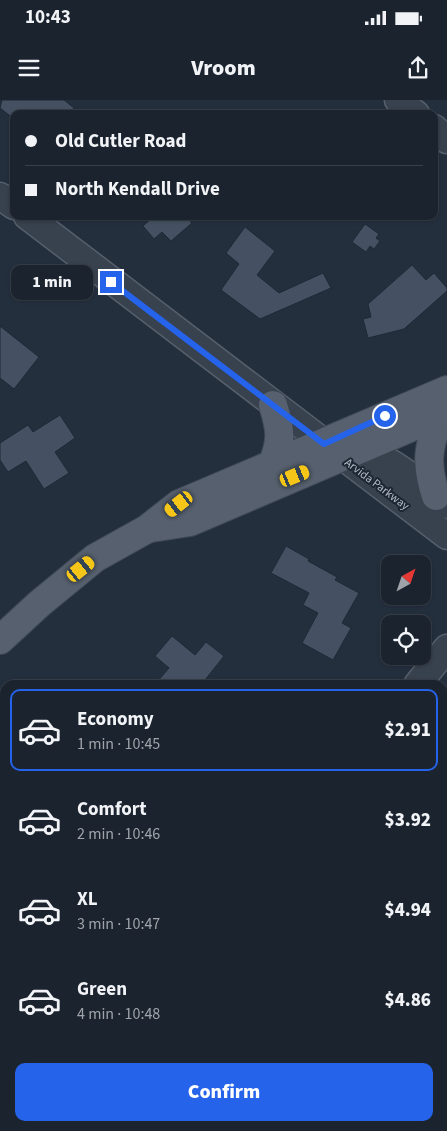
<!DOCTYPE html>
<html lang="en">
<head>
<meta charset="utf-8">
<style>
  :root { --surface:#1b232e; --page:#282f3a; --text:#f1f3f6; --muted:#a0a4aa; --line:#39404a; --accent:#2563eb }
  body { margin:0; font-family:"Source Sans 3",sans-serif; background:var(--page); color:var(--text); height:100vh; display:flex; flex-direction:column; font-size:19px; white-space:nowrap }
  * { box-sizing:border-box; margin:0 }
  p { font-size:16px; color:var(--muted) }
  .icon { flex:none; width:28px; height:28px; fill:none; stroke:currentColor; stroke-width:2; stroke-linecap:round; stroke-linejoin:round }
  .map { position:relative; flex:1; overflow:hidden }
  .panel { position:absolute; left:0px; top:580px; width:448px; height:451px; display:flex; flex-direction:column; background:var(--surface); border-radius:15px 15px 0 0; box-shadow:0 1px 4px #0004,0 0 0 1px var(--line) }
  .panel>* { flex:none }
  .top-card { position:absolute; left:10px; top:10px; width:428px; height:110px; border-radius:10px; box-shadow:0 1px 4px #0004,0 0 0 1px var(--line); display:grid; align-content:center; height:110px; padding:0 15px; background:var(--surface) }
  .needle { width:32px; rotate:40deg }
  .tools { position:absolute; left:381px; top:455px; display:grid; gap:10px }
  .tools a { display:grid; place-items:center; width:50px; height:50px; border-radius:10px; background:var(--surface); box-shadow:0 1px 4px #0004,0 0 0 1px var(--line); font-size:25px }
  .end { position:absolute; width:22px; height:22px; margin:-11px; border:6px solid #2563eb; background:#fff; box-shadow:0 0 0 2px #fff }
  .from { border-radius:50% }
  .bubble { position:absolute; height:35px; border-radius:10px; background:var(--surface); box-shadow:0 1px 4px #0004,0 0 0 1px var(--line); font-size:16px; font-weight:800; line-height:35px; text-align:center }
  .car { position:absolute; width:15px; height:30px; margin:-15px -8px; border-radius:6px; box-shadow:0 0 4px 1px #0007; background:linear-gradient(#f5c518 24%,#345 0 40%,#f5c518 0 76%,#345 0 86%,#f5c518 0) }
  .top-card b { display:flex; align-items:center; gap:18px; height:48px; font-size:19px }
  .top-card b+b { border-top:1px solid var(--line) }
  .top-card i { width:12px; height:12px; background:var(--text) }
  ul { padding:9px 0 0; list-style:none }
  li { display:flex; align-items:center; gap:15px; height:82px; margin:0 10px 8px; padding:0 5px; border:2px solid transparent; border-radius:10px }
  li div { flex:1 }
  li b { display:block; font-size:19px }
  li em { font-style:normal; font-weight:800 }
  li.on { border-color:var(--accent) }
  li>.icon { width:45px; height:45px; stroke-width:1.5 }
  .primary-button { display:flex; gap:10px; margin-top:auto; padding:10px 15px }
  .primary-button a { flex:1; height:58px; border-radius:10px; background:var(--accent); color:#fff; font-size:20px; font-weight:800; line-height:58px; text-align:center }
  .status { display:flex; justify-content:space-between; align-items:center; height:35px; padding:0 25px; background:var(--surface); direction:ltr }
  .status svg { height:14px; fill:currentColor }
  header { display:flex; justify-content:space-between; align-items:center; height:65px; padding:0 15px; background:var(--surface); font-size:22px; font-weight:800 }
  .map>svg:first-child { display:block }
  .water { fill:#394c67 }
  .building { fill:#455162; stroke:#1f2835 }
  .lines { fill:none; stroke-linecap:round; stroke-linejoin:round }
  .minor-casing { stroke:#565f6c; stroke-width:29 }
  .major-casing { stroke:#414a57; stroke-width:30 }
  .minor { stroke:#38414e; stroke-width:26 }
  .major { stroke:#56606e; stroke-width:28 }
  .route { stroke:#2563eb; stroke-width:6 }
  .labels { text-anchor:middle; stroke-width:4; stroke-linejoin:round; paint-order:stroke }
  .street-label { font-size:12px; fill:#b4bcc9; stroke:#1d2633 }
</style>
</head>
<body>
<div class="status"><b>10:43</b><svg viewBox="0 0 49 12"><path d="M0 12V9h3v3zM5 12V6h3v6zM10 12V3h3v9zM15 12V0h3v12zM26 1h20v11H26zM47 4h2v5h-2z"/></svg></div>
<header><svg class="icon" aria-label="menu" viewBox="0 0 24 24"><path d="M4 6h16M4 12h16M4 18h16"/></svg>Vroom<svg class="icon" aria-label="share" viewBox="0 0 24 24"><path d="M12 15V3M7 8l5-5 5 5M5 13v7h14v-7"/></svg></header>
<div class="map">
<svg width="447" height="1031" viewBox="0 0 447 1031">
  <rect width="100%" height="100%" fill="#242f3e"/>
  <!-- water -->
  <g class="water">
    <path d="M447 901V1016L443 1022 442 906Z"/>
    <path d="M350 1026H439L435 1031H347Z"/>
  </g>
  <!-- building -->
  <g class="building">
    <path d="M2 0H64L74 8 69 14H14V19L0 8Z"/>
    <path d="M151 116H186L192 123 171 141 162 132 154 139 143 126 152 118Z"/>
    <path d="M365 124 379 134 376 138 380 141 374 149 370 146 366 152 352 142Z"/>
    <path d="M245 127 275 151 257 175 279 193 323 173 331 188 260 219 221 190 239 164 226 153Z"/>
    <path d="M412 165 426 180 434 173 447 188V191L404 229 368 238 363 219 371 217 368 204Z"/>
    <path d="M0 226 39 257 14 289 0 278Z"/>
    <path d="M60 315 75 338 55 352 69 373 44 389 26 361 8 372 0 360V343L28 325 33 332Z"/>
    <path d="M286 446 309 459 308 461 337 477 335 480 359 493 342 523 351 528 333 560 302 543 318 513 303 505 309 493 271 473Z"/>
    <path d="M172 536 195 555 206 542 224 556 201 585H191L188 583 186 585H147L152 579 156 583 169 568 155 556Z"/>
    <path d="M442 744 447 747V755L443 760 447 763V784L442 780Z"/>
    <path d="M5 849V949L0 955V855Z"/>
    <path d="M230 1026H285L291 1031H226Z"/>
  </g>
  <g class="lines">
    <!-- minor casing -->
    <g class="minor-casing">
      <g id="minor">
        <path d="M398 0 416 14"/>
        <path d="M434 28 447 40"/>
        <path d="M0 96 14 106"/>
        <path d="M27 116 447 436"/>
        <path d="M345 346C387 352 415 380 447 405"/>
        <path d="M417 585 447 548"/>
        <path d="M68 1031 71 1026"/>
      </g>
    </g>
    <!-- major casing -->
    <g class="major-casing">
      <g id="major">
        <path d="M272 365C282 341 281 330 273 305"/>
        <path d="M436 396C425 363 428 348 440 315"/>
        <path d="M151 428 190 422 447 312"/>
        <path d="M0 540 39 504 95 458 147 429 179 404 447 290"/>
      </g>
    </g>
    <!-- minor -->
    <use href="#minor" class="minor"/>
    <!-- major -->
    <use href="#major" class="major"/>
  </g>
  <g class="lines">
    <!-- route -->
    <path class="route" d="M111 182 324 344 385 316"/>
  </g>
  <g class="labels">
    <!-- street labels -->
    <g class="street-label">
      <text transform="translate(377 384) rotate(37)" y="4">Arvida Parkway</text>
    </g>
  </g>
</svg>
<div class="tools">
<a><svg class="needle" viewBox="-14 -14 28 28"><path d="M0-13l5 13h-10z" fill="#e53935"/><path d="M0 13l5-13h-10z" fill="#a0a4aa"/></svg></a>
<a><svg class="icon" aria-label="locate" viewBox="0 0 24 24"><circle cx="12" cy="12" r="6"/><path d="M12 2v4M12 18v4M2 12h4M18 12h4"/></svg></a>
</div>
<i class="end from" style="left:385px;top:316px"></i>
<i class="end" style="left:111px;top:182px"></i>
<div class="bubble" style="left:11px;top:165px;width:82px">1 min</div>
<i class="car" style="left:295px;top:376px;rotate:68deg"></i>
<i class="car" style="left:179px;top:404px;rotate:232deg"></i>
<i class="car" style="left:81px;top:469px;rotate:51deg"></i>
<div class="top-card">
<b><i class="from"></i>Old Cutler Road</b>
<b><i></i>North Kendall Drive</b>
</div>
<section class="panel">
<ul>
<li class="on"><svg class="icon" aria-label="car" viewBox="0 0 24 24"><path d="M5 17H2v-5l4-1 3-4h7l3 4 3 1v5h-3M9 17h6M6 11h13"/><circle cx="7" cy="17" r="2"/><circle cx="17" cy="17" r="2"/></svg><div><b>Economy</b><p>1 min · 10:45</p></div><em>$2.91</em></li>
<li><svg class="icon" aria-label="car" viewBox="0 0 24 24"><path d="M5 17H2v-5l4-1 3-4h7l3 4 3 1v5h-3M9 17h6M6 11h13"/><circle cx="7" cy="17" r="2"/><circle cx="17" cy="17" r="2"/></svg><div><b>Comfort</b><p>2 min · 10:46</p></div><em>$3.92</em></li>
<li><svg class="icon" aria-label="car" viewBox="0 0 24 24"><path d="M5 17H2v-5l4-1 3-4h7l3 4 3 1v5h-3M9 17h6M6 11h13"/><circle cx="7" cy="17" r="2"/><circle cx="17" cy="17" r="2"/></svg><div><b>XL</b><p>3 min · 10:47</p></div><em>$4.94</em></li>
<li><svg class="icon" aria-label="car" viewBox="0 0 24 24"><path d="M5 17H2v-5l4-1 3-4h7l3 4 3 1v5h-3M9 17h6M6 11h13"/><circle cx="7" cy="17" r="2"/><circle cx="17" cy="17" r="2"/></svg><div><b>Green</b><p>4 min · 10:48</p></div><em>$4.86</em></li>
</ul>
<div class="primary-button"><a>Confirm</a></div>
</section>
</div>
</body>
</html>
